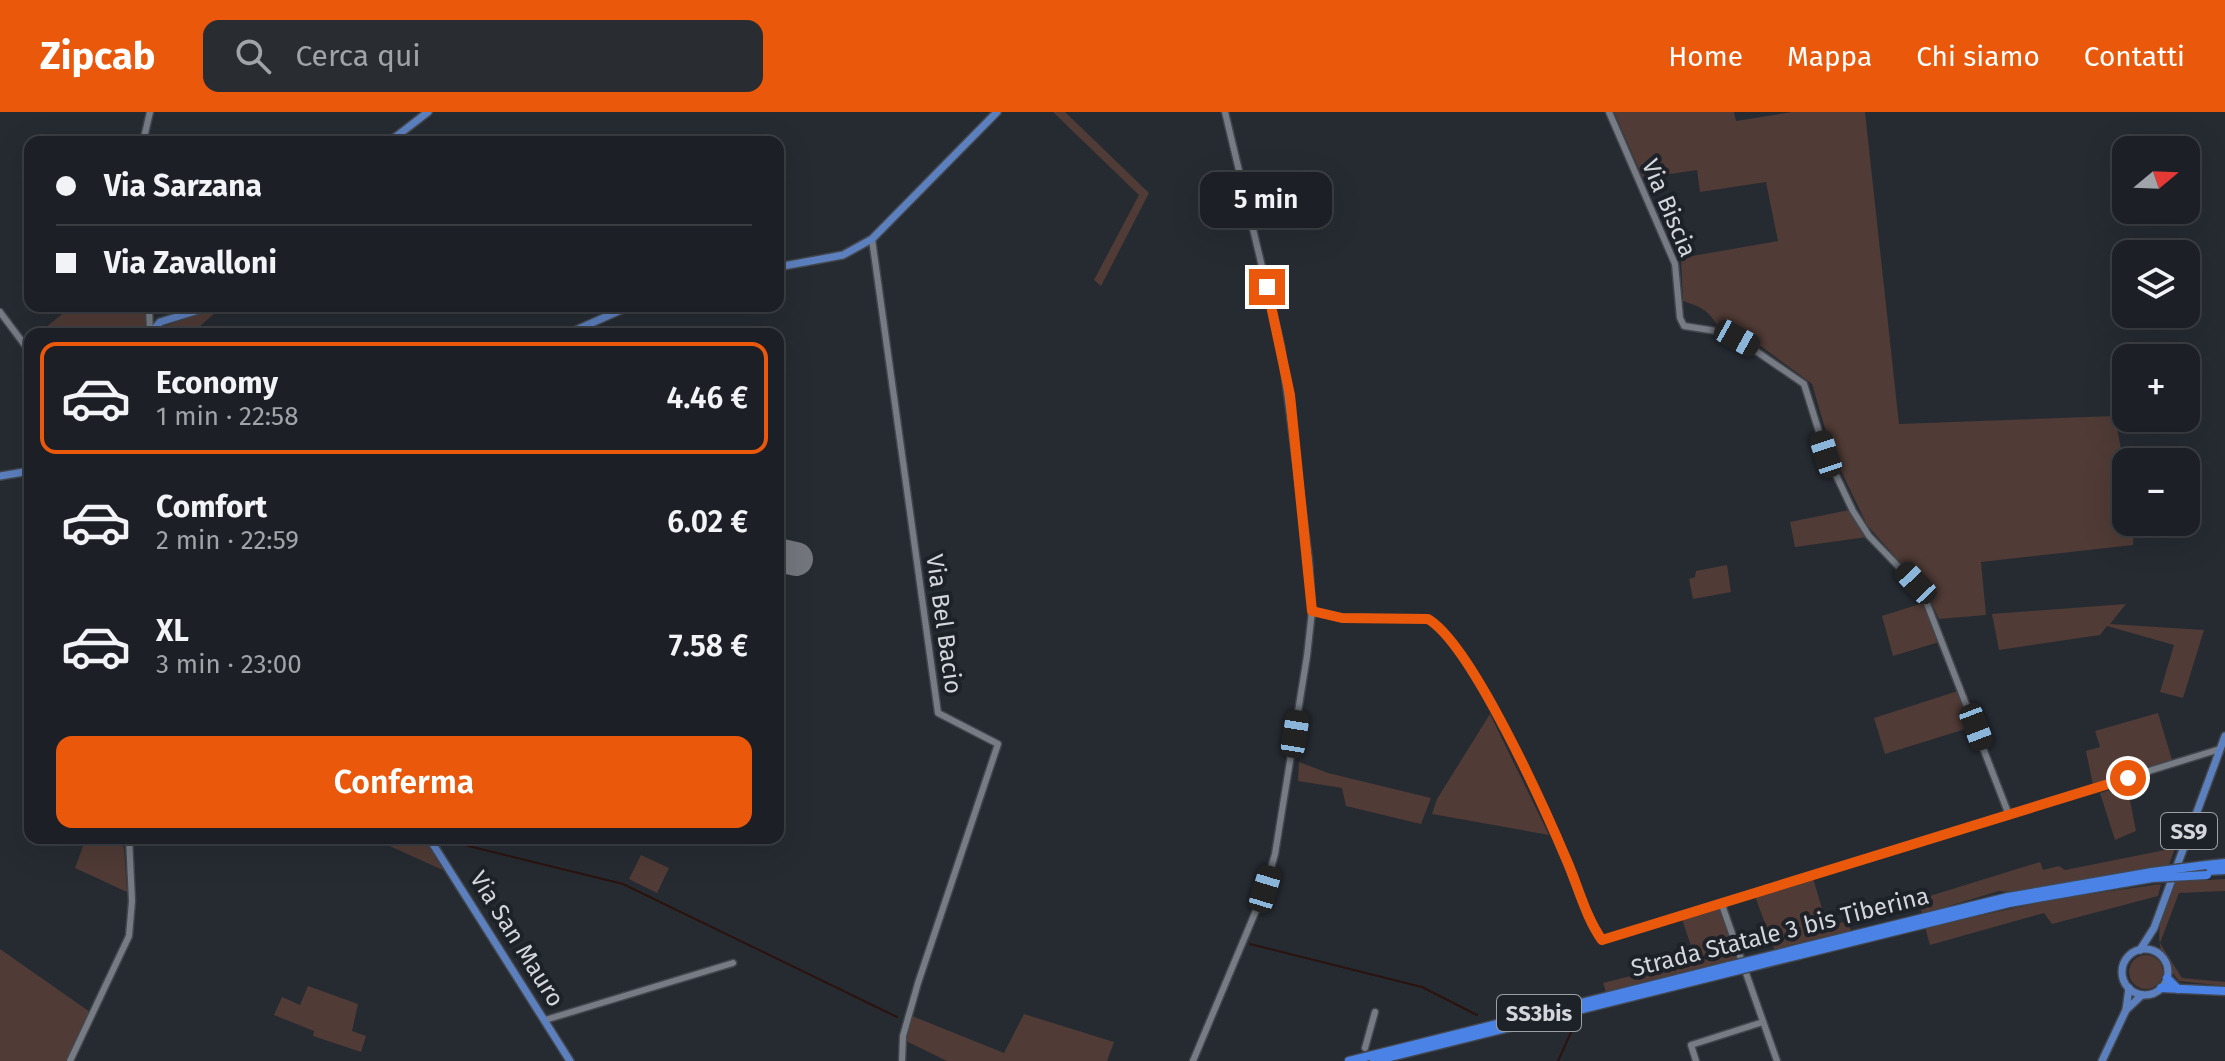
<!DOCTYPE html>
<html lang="it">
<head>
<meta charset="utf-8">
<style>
  :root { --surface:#1c2026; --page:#292d32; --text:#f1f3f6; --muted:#a0a3a7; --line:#3a3e43; --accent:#ea580c }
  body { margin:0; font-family:"Fira Sans",sans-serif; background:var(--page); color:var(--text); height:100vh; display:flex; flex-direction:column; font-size:30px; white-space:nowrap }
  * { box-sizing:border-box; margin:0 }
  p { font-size:26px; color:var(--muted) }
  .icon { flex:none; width:44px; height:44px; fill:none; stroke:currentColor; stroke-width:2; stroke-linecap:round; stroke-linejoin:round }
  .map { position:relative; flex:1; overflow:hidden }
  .details { position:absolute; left:24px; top:216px; width:760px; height:516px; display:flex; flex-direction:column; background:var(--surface); border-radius:16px; box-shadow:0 8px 32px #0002,0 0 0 2px var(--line) }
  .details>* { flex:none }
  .banner { position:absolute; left:24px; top:24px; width:760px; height:176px; border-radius:16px; box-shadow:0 8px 32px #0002,0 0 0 2px var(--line); display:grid; align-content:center; height:176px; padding:0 32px; background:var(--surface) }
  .needle { width:52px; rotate:71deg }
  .buttons { position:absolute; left:2112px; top:24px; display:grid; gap:16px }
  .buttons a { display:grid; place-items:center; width:88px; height:88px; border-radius:16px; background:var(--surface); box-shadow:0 8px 32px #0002,0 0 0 2px var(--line); font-size:40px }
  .end { position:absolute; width:36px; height:36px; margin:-18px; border:10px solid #ea580c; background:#fff; box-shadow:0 0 0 4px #fff }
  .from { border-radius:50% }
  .bubble { position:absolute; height:56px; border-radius:16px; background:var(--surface); box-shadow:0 8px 32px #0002,0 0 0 2px var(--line); font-size:26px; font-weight:600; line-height:56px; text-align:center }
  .car { position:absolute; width:24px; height:48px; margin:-24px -12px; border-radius:10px; box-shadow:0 0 6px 2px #0007; background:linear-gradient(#222 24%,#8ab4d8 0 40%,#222 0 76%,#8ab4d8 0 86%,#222 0) }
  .banner b { display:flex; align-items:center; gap:28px; height:76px; font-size:30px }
  .banner b+b { border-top:2px solid var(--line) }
  .banner i { width:20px; height:20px; background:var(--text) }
  ul { padding:14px 0 0; list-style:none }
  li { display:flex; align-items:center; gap:24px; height:112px; margin:0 16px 12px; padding:0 16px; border:4px solid transparent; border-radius:16px }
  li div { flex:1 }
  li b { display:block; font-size:30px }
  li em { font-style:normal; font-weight:600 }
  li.active { border-color:var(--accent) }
  li>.icon { width:72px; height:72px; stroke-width:1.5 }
  .cta { display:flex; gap:16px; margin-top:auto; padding:16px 32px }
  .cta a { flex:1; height:92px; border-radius:16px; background:var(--accent); color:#fff; font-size:32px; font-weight:600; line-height:92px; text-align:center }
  header { display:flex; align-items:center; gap:48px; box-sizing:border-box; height:112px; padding:0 40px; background:var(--accent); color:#fff }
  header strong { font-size:38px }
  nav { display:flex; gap:44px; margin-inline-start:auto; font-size:28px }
  .search { width:560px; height:72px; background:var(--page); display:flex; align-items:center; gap:20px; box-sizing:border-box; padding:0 28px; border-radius:16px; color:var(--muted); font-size:30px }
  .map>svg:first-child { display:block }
  .green { fill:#503b36 }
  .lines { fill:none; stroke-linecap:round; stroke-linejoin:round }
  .stream { stroke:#2b130f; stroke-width:2 }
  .runway { stroke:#73777d; stroke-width:34 }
  .minor-casing { stroke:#42464c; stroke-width:9 }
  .major-casing { stroke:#42464c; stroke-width:10 }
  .highway-casing { stroke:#42464c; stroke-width:11 }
  .minor { stroke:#767b84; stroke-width:6 }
  .major { stroke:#5c7fbe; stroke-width:7 }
  .highway { stroke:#4b82e5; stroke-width:8 }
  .highway-bridge-casing { stroke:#42464c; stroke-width:11; stroke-linecap:butt }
  .highway-bridge { stroke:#4b82e5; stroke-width:8 }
  .route { stroke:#ea580c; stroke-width:10 }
  .labels { text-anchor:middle; stroke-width:8; stroke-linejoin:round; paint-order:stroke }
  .shield { fill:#1d2128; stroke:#9ca0a5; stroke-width:2 }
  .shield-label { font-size:22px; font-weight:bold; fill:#d3d6db }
  .street-label { font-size:24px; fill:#d3d6db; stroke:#1d2128 }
</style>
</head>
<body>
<header>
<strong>Zipcab</strong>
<div class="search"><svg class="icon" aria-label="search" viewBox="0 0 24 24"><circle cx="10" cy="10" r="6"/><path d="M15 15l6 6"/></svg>Cerca qui</div>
<nav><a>Home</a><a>Mappa</a><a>Chi siamo</a><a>Contatti</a></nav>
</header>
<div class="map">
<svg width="2225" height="949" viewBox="0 0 2225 949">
  <rect width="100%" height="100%" fill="#262b32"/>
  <!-- green -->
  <g class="green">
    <path d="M1053 0H1065L1149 81 1101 174 1094 168 1139 83Z"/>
    <path d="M1614 0H1734L1736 9 1792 0H1865L1899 312 2115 304 2126 366V410H2134L2133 433 1981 450 1986 503 1939 507 1926 480 1867 413 1832 340 1812 272 1762 235 1718 216C1711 199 1699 194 1683 189L1681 146 1778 129 1766 70 1700 80 1697 58 1643 66Z"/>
    <path d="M72 194H147V222H38Z"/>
    <path d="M218 194H223L191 222H155L158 217Z"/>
    <path d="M1849 398 1867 425 1795 435 1790 410Z"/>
    <path d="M1727 453 1731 480 1693 487 1689 467 1695 465 1696 459Z"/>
    <path d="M1923 491 1939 530 1893 544 1882 504Z"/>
    <path d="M2126 492 2110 512 2204 518 2183 586 2160 580 2174 533 2107 514 2100 523 1999 538 1992 502Z"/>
    <path d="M1958 579 1972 615 1885 642 1874 606Z"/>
    <path d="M2158 601 2172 648 2093 673 2086 639 2100 635 2095 619Z"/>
    <path d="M1490 602 1549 723 1432 702 1437 687Z"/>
    <path d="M1299 650 1328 661 1431 686 1421 712 1346 694 1342 676 1298 669Z"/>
    <path d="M2127 673 2136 719 2115 728 2100 681Z"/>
    <path d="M86 726H104L124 735 127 780 75 756Z"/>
    <path d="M388 726H424L443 758 385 732Z"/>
    <path d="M2175 736 2169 753 2011 780 1999 779 1922 802 1920 787 2040 750 2043 758 2059 754 2065 758Z"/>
    <path d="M641 743 669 756 657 781 629 767Z"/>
    <path d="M1813 766 1827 814 1848 809 1851 819 1775 839 1755 784Z"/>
    <path d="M2225 767V779L2179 781 2160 831 2182 866 2225 870V874L2179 869C2148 832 2159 811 2174 770Z"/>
    <path d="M2161 772 2158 784 2052 812 2044 801 1930 833 1925 815 2062 786Z"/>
    <path d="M1720 796 1739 847 1606 880 1603 871 1690 849 1687 836 1691 834 1682 807Z"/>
    <path d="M0 837 90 900 68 949H0Z"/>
    <circle cx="2146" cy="860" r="17"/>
    <path d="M308 874 358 892 352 919 366 924 361 940 313 924 314 919 274 903 282 885 300 893Z"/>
    <path d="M1024 902 1114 930 1107 949H947L906 929 912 904 1004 941Z"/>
  </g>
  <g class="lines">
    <!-- stream -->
    <g class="stream">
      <path d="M436 726 623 772 897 905"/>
      <path d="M1250 832 1422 875 1477 903"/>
      <path d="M1558 949 1573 916"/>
    </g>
    <!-- runway -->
    <path class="runway" d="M778 443 796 447"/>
    <!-- minor casing -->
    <g class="minor-casing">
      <g id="minor">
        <path d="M1609 0 1675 152 1680 206 1684 214 1723 220 1737 226 1804 272 1826 342 1853 399 1869 424 1922 479 2009 703"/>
        <path d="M143 30 150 0"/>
        <path d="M872 127 938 601 998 632 918 871 903 924 902 949"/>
        <path d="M149 194 150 222"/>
        <path d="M0 200 30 240"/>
        <path d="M1312 499 1342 506 1428 507C1470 531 1544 694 1565 744 1576 771 1585 804 1602 828L2220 637"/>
        <path d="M1722 793 1777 949"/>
        <path d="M545 908 733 851"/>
        <path d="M1365 936 1375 900"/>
        <path d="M70 949 129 824 132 789 129 726"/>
        <path d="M1193 949 1265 777 1275 742 1307 544 1312 499 1309 449 1281 234 1225 0"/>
        <path d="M1696 949 1691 933 1763 910"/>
      </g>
    </g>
    <!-- major casing -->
    <g class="major-casing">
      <g id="major">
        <path d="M389 30 428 0"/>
        <path d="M778 155 843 143 872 127 997 0"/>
        <path d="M150 222 160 210 212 194"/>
        <path d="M567 222 630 194"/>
        <path d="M0 364 30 359"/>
        <path d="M429 726 570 949"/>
        <circle cx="2145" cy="860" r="23"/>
        <path d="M2140 838 2154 816 2225 624"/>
        <path d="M2126 898 2142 883"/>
        <path d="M2102 949 2126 898 2129 876"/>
      </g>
    </g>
    <!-- highway casing -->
    <g class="highway-casing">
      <g id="highway">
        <path d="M2206 753 2225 751"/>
        <path d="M2206 759 2225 758"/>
        <path d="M1797 837 2008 785 2152 760"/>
        <path d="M1799 843 2009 791 2152 766"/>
        <path d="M2167 866 2178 877"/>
        <path d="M2161 876 2225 879"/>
        <path d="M1349 949 1729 854"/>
        <path d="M1374 949 1731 860"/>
      </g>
    </g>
    <!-- minor -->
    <use href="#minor" class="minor"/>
    <!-- major -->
    <use href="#major" class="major"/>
    <!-- highway -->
    <use href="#highway" class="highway"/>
    <!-- highway-bridge casing -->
    <g class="highway-bridge-casing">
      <g id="highway-bridge">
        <path d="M2152 760 2206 753"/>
        <path d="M2152 766 2207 763"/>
        <path d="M1729 854 1797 837"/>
        <path d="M1731 860 1799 843"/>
      </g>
    </g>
    <!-- highway-bridge -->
    <use href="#highway-bridge" class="highway-bridge"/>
  </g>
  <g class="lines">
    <!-- route -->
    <path class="route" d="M1267 175 1290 283 1312 499 1342 506 1428 507C1472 533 1545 697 1567 749 1578 774 1586 806 1602 828L2128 666"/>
  </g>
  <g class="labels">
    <!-- shield labels -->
    <g class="shield">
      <rect x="2161" y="701" width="56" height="36" rx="6"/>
      <rect x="1497" y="883" width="84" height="36" rx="6"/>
    </g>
    <g class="shield-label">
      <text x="2189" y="727">SS9</text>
      <text x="1539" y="909">SS3bis</text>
    </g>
    <!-- street labels -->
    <g class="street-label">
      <text transform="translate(1669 96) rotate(67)" y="8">Via Biscia</text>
      <text transform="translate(944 512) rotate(82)" y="8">Via Bel Bacio</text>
      <text transform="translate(1780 820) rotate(-14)" y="8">Strada Statale 3 bis Tiberina</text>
      <text transform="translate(517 827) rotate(58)" y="8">Via San Mauro</text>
    </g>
  </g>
</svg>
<div class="buttons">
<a><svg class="needle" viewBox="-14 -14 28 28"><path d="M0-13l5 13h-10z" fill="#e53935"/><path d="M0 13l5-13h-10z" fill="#a0a3a7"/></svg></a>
<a><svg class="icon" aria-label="layers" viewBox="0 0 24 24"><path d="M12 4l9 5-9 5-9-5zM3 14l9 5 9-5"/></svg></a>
<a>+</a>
<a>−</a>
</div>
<i class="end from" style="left:2128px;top:666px"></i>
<i class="end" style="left:1267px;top:175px"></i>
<div class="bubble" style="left:1200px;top:60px;width:132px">5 min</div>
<i class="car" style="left:1737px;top:226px;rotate:119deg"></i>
<i class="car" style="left:1826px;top:342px;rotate:342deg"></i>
<i class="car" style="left:1916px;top:471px;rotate:317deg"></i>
<i class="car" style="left:1976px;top:615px;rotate:159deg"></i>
<i class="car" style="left:1295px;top:622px;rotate:9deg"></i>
<i class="car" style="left:1265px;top:777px;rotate:17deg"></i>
<div class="banner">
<b><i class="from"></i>Via Sarzana</b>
<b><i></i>Via Zavalloni</b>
</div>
<section class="details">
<ul>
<li class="active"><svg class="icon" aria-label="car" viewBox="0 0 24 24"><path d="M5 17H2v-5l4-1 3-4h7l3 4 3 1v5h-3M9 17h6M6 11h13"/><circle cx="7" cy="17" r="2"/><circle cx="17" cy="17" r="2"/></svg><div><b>Economy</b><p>1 min · 22:58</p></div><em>4.46 €</em></li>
<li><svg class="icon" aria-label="car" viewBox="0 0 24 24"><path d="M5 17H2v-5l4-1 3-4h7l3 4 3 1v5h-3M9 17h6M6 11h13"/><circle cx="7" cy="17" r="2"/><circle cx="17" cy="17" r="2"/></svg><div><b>Comfort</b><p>2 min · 22:59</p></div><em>6.02 €</em></li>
<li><svg class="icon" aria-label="car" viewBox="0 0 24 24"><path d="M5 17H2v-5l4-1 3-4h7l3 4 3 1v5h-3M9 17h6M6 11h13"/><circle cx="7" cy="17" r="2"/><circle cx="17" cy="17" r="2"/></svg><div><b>XL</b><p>3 min · 23:00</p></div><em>7.58 €</em></li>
</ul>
<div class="cta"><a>Conferma</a></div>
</section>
</div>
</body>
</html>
